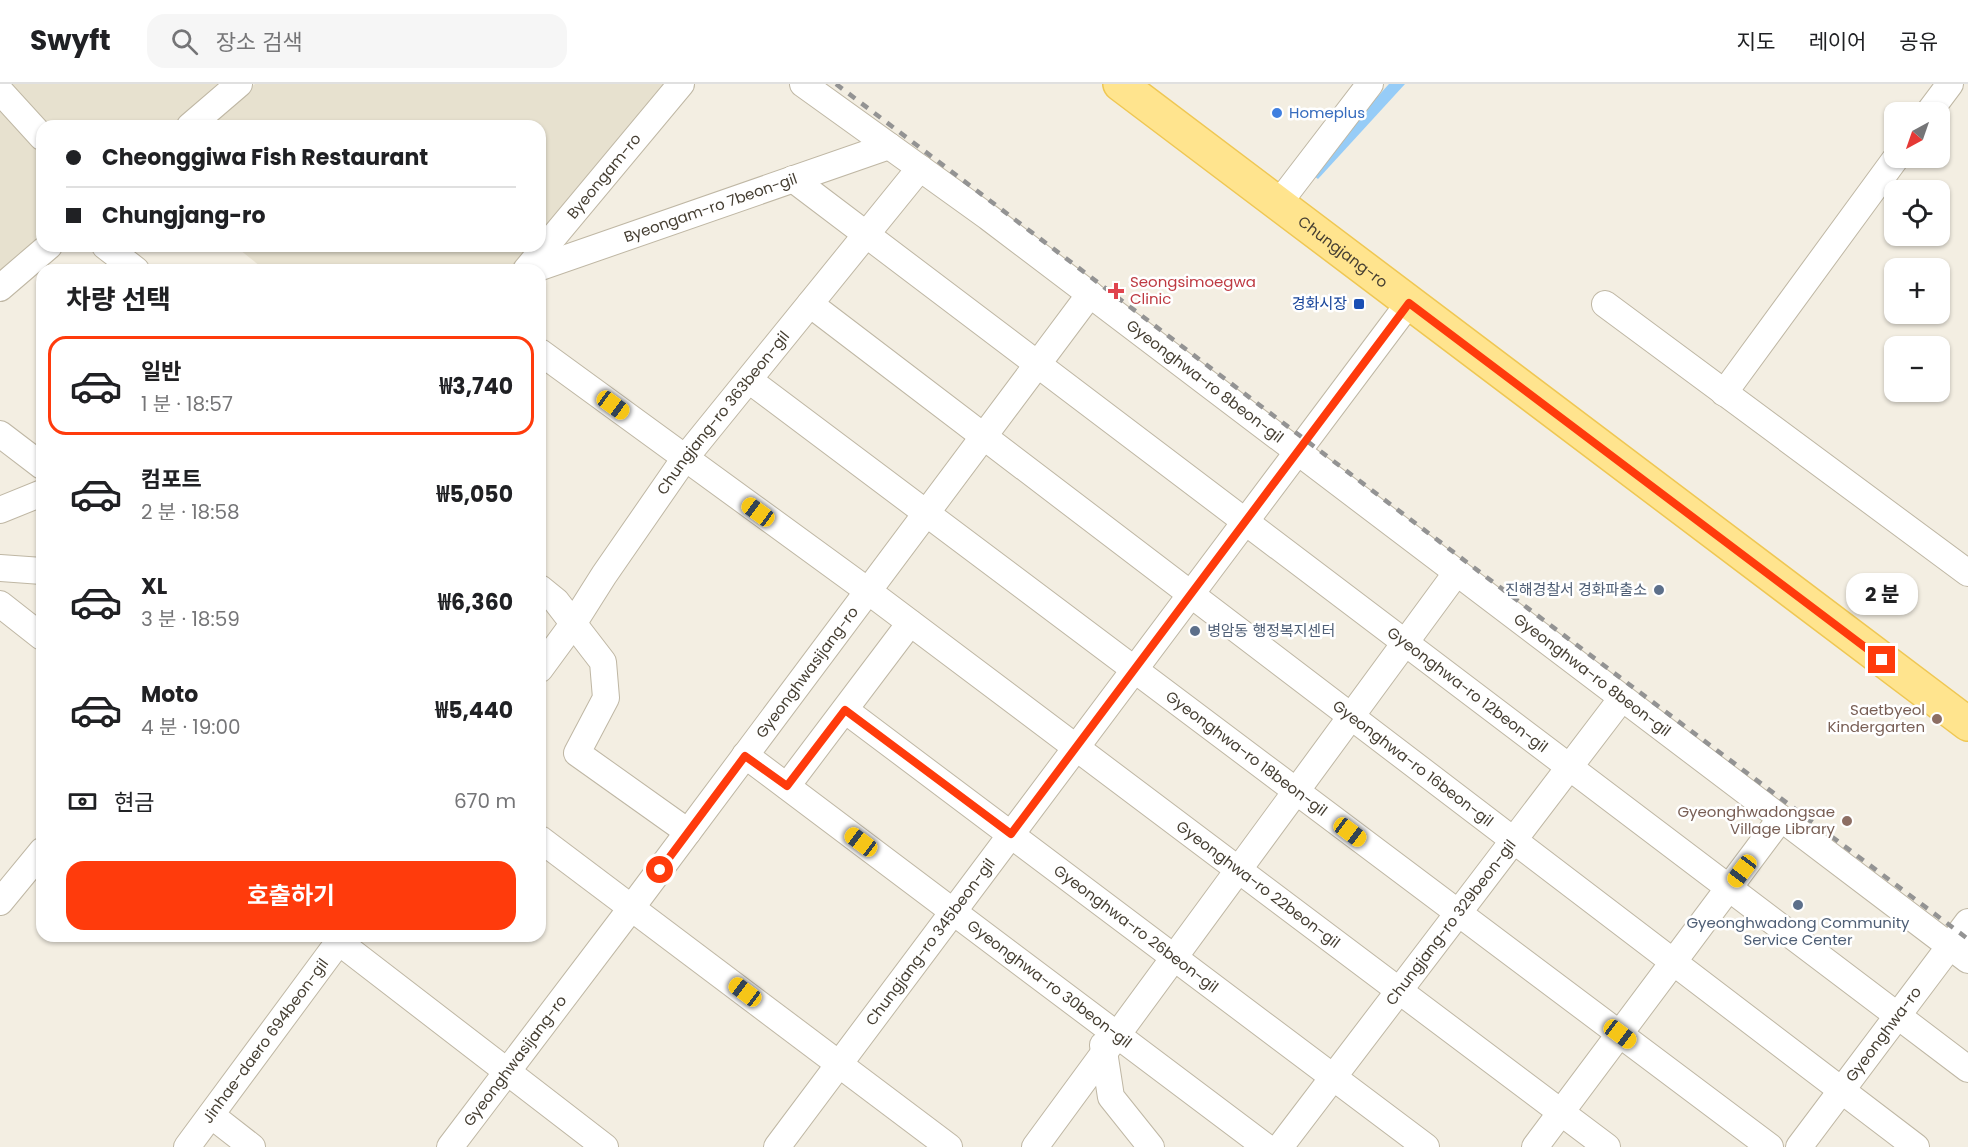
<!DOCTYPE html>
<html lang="ko">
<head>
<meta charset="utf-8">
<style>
  :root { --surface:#fff; --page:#f6f6f6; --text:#202124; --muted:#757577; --line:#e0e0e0; --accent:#ff3b0c }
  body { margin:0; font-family:Poppins,"Noto Sans KR",sans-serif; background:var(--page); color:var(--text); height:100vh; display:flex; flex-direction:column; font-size:22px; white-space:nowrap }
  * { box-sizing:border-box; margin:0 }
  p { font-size:20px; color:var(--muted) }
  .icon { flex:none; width:33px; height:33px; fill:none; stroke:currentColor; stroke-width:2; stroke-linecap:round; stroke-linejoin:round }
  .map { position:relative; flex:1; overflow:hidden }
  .drawer { position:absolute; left:36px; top:180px; width:510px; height:678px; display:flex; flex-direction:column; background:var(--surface); border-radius:18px; box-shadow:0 2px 4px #0004 }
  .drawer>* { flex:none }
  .guide { position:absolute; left:36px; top:36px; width:510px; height:132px; border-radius:18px; box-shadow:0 2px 4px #0004; display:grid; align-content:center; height:132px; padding:0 30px; background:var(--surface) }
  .needle { width:39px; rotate:220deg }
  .buttons { position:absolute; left:1884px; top:18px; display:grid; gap:12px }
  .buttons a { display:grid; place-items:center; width:66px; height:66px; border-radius:12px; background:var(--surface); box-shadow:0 2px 4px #0004; font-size:30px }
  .end { position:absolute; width:27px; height:27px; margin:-14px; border:8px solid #ff3b0c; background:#fff; box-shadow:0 0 0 3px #fff }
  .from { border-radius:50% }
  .bubble { position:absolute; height:42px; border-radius:18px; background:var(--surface); box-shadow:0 2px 4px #0004; font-size:20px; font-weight:700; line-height:42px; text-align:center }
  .car { position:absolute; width:18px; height:36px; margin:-18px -9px; border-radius:8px; box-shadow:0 0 4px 2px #0007; background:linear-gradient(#f5c518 24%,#345 0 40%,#f5c518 0 76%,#345 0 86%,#f5c518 0) }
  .guide b { display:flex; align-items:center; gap:21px; height:57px; font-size:22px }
  .guide b+b { border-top:2px solid var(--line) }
  .guide i { width:15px; height:15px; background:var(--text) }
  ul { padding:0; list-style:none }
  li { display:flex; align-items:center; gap:18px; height:99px; margin:0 12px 9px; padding:0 18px; border:3px solid transparent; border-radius:18px }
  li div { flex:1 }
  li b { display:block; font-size:22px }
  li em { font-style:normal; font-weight:700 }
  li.selected { border-color:var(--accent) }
  li>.icon { width:54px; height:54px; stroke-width:1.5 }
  h2 { padding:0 30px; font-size:27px; line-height:72px }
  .pay { display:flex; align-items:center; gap:15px; height:66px; padding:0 30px; font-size:22px }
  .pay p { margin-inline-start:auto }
  .cta { display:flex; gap:12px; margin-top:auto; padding:12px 30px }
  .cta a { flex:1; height:69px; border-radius:18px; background:var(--accent); color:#fff; font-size:24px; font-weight:700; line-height:69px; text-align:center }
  header { display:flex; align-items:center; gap:36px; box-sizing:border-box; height:84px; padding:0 30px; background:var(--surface); border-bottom:2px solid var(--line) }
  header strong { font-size:28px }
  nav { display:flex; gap:33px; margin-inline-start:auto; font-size:21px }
  .search { width:420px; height:54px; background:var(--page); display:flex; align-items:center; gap:15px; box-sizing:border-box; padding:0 21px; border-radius:18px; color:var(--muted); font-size:22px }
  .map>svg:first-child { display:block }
  .residential { fill:#e7e1cf }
  .water { fill:#96ccf7 }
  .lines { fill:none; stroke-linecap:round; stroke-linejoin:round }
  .minor-casing { stroke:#bfb7a4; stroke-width:28 }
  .major-casing { stroke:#efc753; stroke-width:36 }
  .minor { stroke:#fff; stroke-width:26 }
  .major { stroke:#ffe48e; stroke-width:33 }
  .rail { stroke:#939393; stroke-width:4.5; stroke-dasharray:8 8; stroke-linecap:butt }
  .route { stroke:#ff3b0c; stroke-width:8 }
  .shop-dot { fill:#3f7fe0; stroke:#fff; stroke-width:2 }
  .health-dot { fill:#e0444e; stroke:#fff; stroke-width:2 }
  .transit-dot { fill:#1a4fb4; stroke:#fff; stroke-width:2 }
  .service-dot { fill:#5c6f8a; stroke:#fff; stroke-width:2 }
  .education-dot { fill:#8d6e63; stroke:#fff; stroke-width:2 }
  .labels { text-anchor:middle; stroke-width:5; stroke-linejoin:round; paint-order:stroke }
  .shop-label { font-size:15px; fill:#366cbe; stroke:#fff; text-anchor:start }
  .street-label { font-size:15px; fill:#453e32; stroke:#fff }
  .health-label { font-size:15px; fill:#be3a42; stroke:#fff; text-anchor:start }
  .transit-label { font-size:15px; fill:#164399; stroke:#fff; text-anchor:end }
  .service-label { font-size:15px; fill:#4e5e75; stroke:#fff; text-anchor:end }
  .education-label { font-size:15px; fill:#785e54; stroke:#fff; text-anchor:end }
</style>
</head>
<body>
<header>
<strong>Swyft</strong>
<div class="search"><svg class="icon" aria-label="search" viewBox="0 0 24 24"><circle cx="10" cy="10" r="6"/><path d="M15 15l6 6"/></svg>장소 검색</div>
<nav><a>지도</a><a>레이어</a><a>공유</a></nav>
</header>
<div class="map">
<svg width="1968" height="1063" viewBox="0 0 1968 1063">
  <rect width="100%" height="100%" fill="#f3eee2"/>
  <!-- residential -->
  <g class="residential">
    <path d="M0 0H220L174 42H42V160L0 198Z"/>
    <path d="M255 0H665L540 153V42H206Z"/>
    <path d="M235 162H532L513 186H265Z"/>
  </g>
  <!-- water -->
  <path class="water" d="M1389 0H1405L1318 95 1309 88Z"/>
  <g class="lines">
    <!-- minor casing -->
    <g class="minor-casing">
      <g id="minor">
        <path id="s1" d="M803 0 988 133 1968 876"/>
        <path d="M0 7 42 53"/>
        <path d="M1929 28 1950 0"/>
        <path d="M190 42 239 0"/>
        <path id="s2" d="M793 95 1968 985"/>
        <path d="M1278 120 1370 0"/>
        <path d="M105 162 136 186"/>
        <path id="s3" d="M526 186 681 0"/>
        <path id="s4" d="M532 186 889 62"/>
        <path d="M0 204 49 162"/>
        <path id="s5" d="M810 220 1916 1063"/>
        <path d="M1605 220 1968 489"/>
        <path id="s6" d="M540 268 868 507 1607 1063"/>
        <path id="s7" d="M749 296 1770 1063"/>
        <path d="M1724 309 1896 74"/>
        <path d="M0 350 42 382"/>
        <path d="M0 426 42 409"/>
        <path d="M0 484 42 487"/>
        <path d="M540 504 556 517 603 578 606 614 577 669 688 748"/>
        <path d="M0 520 42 553"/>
        <path id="s8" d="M540 585 573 540 604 491 685 374 920 84"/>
        <path id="s9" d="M845 626 1426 1063"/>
        <path id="s10" d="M745 671 1266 1063"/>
        <path d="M787 702 910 539"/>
        <path d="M540 755 949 1063"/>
        <path d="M0 818 42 767"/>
        <path d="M339 858 605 1063"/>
        <path d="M1103 961 1111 1013 1151 1063"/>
        <path d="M211 1031 252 1063"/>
        <path id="s11" d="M187 1063 343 852"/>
        <path id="s12" d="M450 1063 632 823 1090 210"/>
        <path id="s13" d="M777 1063 1409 219"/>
        <path d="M1035 1063 1457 488"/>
        <path id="s14" d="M1280 1063 1622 614"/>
        <path d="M1535 1063 1781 734"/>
        <path id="s15" d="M1799 1063 1968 838"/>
      </g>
    </g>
    <!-- major casing -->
    <g class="major-casing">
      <g id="major">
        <path id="s16" d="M1120 0 1968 640"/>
      </g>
    </g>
    <!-- minor -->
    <use href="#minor" class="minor"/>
    <!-- major -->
    <use href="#major" class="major"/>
    <!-- rail -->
    <path class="rail" d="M836 0 1481 489 1968 855"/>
  </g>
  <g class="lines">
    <!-- route -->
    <path class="route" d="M660 786 745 672 787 702 845 626 1011 750 1409 219 1882 576"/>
  </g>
  <!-- markers -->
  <circle class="shop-dot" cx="1277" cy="29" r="6"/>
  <path class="health-dot" d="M1113 198h6v6h6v6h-6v6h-6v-6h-6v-6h6z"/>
  <rect class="transit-dot" x="1353" y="214" width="12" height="12" rx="3"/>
  <g class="service-dot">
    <circle cx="1659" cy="506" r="6"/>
    <circle cx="1195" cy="547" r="6"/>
    <circle cx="1798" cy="821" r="6"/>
  </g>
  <g class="education-dot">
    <circle cx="1937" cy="635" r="6"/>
    <circle cx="1847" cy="737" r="6"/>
  </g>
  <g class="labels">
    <!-- shop labels -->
    <g class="shop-label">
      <text x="1289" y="34">Homeplus</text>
    </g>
    <!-- street labels -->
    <g class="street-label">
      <text dy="5" stroke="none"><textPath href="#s3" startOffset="122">Byeongam-ro</textPath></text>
      <text dy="5" stroke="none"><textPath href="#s4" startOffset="189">Byeongam-ro 7beon-gil</textPath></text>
      <text dy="5" stroke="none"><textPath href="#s16" startOffset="279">Chungjang-ro</textPath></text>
      <text dy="5" stroke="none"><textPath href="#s1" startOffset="500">Gyeonghwa-ro 8beon-gil</textPath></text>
      <text dy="5" stroke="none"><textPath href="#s8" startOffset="315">Chungjang-ro 363beon-gil</textPath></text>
      <text dy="5" stroke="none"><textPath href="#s12" startOffset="594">Gyeonghwasijang-ro</textPath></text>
      <text dy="5" stroke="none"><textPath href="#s1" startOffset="986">Gyeonghwa-ro 8beon-gil</textPath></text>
      <text dy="5" stroke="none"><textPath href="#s2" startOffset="846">Gyeonghwa-ro 12beon-gil</textPath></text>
      <text dy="5" stroke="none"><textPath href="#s7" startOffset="622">Gyeonghwa-ro 18beon-gil</textPath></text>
      <text dy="5" stroke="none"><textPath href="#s5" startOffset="758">Gyeonghwa-ro 16beon-gil</textPath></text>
      <text dy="5" stroke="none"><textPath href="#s6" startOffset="894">Gyeonghwa-ro 22beon-gil</textPath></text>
      <text dy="5" stroke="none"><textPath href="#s14" startOffset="282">Chungjang-ro 329beon-gil</textPath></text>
      <text dy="5" stroke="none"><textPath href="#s9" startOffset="364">Gyeonghwa-ro 26beon-gil</textPath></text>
      <text dy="5" stroke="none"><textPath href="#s13" startOffset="256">Chungjang-ro 345beon-gil</textPath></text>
      <text dy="5" stroke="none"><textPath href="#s10" startOffset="381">Gyeonghwa-ro 30beon-gil</textPath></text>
      <text dy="5" stroke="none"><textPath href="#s15" startOffset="141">Gyeonghwa-ro</textPath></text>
      <text dy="5" stroke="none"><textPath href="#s11" startOffset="132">Jinhae-daero 694beon-gil</textPath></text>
      <text dy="5" stroke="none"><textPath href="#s12" startOffset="108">Gyeonghwasijang-ro</textPath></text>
    </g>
    <!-- health labels -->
    <g class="health-label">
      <text x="1130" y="203">Seongsimoegwa<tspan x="1130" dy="17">Clinic</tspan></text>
    </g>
    <!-- transit labels -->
    <g class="transit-label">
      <text x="1347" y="225">경화시장</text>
    </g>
    <!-- service labels -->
    <g class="service-label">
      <text x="1647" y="511">진해경찰서 경화파출소</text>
      <text x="1207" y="552" text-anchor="start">병암동 행정복지센터</text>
      <text x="1798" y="844" text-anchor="middle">Gyeonghwadong Community<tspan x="1798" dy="17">Service Center</tspan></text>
    </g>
    <!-- education labels -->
    <g class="education-label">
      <text x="1925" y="631">Saetbyeol<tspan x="1925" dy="17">Kindergarten</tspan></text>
      <text x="1835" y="733">Gyeonghwadongsae<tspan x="1835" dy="17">Village Library</tspan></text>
    </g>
  </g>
</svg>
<div class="buttons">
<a><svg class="needle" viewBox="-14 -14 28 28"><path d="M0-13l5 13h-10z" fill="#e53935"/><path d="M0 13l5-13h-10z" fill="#757577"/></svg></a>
<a><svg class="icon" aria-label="locate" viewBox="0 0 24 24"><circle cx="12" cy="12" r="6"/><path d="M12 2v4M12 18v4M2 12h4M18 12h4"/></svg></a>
<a>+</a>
<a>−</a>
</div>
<i class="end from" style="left:660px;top:786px"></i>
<i class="end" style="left:1882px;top:576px"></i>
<div class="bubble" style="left:1846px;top:489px;width:72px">2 분</div>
<i class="car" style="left:613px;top:321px;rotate:126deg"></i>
<i class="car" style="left:758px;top:428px;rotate:306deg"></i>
<i class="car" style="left:1350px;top:748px;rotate:127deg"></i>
<i class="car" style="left:861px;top:758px;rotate:307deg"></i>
<i class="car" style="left:1742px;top:787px;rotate:217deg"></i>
<i class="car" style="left:745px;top:908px;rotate:307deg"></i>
<i class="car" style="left:1620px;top:950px;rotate:127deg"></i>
<div class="guide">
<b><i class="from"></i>Cheonggiwa Fish Restaurant</b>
<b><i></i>Chungjang-ro</b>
</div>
<section class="drawer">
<h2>차량 선택</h2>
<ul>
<li class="selected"><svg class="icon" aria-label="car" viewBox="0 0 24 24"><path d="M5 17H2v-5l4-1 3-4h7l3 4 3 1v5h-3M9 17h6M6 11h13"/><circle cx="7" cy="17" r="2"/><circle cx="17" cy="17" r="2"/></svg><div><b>일반</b><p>1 분 · 18:57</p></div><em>₩3,740</em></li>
<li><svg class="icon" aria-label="car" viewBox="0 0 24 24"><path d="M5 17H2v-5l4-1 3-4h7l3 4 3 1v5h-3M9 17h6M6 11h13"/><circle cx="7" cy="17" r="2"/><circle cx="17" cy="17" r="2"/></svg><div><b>컴포트</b><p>2 분 · 18:58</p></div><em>₩5,050</em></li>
<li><svg class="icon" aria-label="car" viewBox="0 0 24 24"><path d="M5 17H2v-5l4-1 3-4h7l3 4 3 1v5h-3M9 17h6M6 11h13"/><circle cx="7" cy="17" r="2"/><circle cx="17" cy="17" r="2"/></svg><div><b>XL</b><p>3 분 · 18:59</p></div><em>₩6,360</em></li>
<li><svg class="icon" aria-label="car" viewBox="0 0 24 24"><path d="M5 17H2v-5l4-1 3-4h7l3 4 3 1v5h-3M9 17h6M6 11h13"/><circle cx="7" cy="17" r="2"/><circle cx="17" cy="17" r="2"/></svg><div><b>Moto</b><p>4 분 · 19:00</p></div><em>₩5,440</em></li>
</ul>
<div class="pay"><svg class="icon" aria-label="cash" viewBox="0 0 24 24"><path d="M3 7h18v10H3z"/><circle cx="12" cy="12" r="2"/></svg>현금<p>670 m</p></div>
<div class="cta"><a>호출하기</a></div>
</section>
</div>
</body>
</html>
